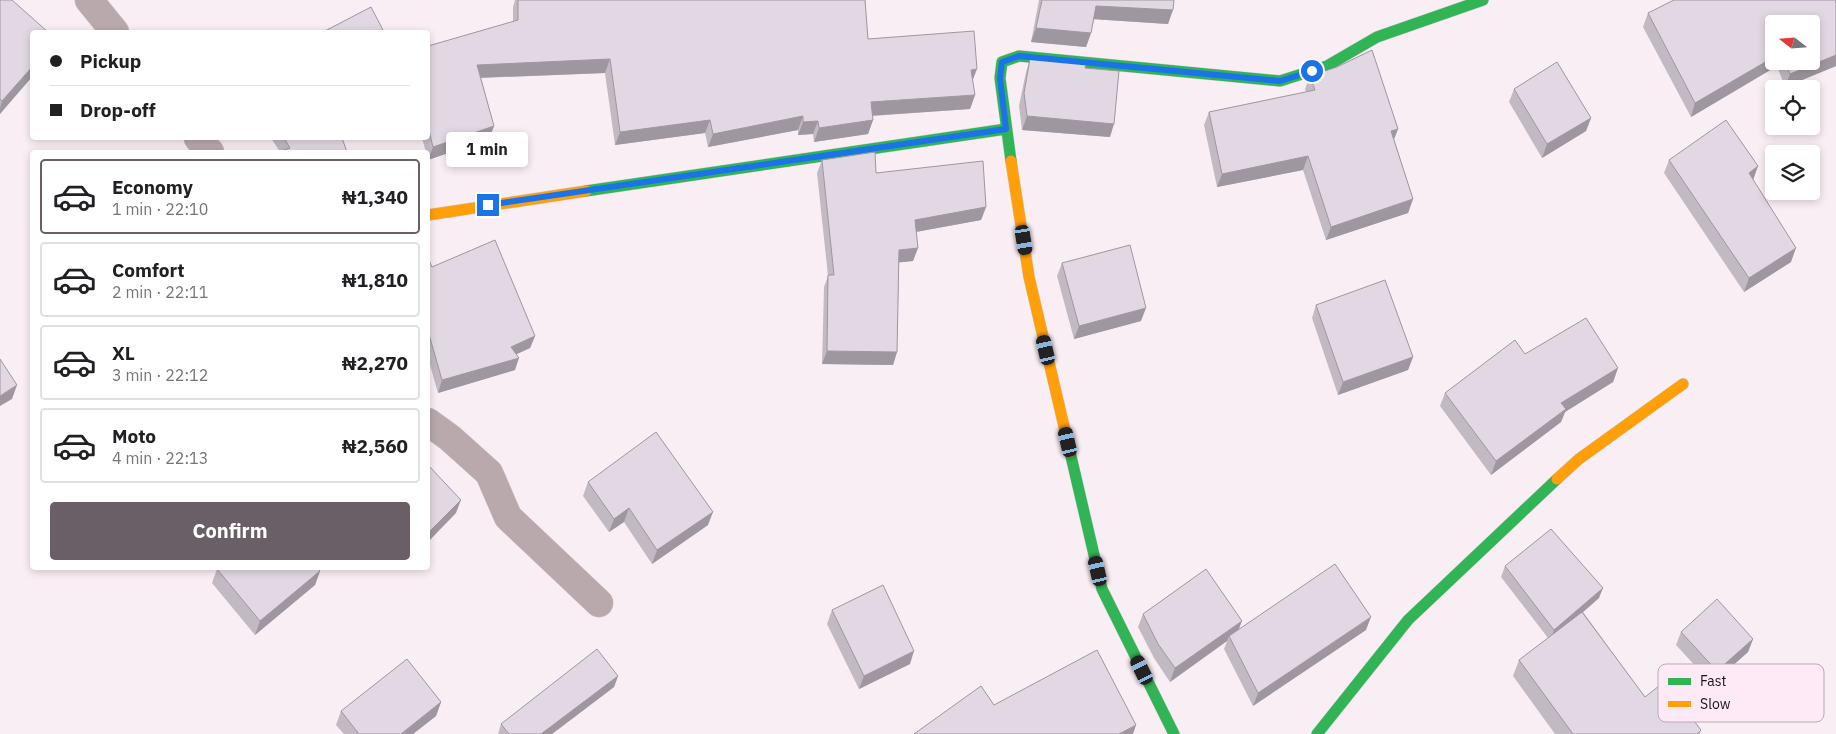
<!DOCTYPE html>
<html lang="en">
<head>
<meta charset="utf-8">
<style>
  :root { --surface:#fff; --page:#f6f6f6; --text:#202124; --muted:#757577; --line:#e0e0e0; --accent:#6a5f66 }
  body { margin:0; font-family:"IBM Plex Sans",sans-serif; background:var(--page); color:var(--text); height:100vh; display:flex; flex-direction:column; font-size:19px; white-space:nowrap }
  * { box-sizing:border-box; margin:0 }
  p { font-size:16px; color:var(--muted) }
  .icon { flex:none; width:28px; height:28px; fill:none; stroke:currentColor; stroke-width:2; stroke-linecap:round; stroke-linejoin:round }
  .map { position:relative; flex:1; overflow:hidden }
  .sheet { position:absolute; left:30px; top:150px; width:400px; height:420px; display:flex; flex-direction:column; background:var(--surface); border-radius:5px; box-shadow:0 2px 8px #0003 }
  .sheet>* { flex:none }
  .banner { position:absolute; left:30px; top:30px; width:400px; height:110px; border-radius:5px; box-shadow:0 2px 8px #0003; display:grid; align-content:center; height:110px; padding:0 20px; background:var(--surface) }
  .needle { width:32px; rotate:287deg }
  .controls { position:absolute; left:1765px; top:15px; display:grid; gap:10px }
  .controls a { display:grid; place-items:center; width:55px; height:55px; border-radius:5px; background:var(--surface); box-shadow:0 2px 8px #0003; font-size:25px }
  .end { position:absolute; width:22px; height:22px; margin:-11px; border:6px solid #1a73e8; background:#fff; box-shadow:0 0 0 2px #fff }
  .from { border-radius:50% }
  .bubble { position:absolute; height:35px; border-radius:5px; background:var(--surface); box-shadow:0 2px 8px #0003; font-size:16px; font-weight:800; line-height:35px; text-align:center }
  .car { position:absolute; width:15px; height:30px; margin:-15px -8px; border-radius:6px; box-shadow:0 0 4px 1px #0007; background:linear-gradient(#222 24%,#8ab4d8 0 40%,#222 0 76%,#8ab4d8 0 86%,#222 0) }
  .banner b { display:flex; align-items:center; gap:18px; height:48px; font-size:19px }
  .banner b+b { border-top:1px solid var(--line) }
  .banner i { width:12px; height:12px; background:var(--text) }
  ul { padding:9px 0 0; list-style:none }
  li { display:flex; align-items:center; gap:15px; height:75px; margin:0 10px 8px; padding:0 10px; border:2px solid var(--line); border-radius:5px }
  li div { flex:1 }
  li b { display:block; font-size:19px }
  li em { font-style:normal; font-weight:800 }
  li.selected { border-color:var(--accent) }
  li>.icon { width:45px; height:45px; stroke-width:1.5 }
  .cta { display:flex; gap:10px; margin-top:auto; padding:10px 20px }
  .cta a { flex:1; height:58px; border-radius:5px; background:var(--accent); color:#fff; font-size:20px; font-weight:800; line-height:58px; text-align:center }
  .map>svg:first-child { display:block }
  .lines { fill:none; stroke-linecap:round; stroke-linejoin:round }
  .street-casing { stroke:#d6ccd2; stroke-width:29 }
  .fast-casing { stroke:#d6ccd2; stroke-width:12 }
  .slow-casing { stroke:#d6ccd2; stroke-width:12 }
  .street { stroke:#b9a9ac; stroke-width:28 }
  .fast { stroke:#30b455; stroke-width:11 }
  .slow { stroke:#ff9f0a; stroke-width:11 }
  .wall { fill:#c2bac3; fill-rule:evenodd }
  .shaded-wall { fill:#9e979f }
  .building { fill:#e2d8e3; stroke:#9e979f }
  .route { stroke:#1a73e8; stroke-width:6 }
  .key { fill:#feeaf6; stroke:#baa9b4; stroke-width:1 }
  .key-label { font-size:14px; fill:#1d1219 }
</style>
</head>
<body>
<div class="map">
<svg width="1836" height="734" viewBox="0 0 1836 734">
  <rect width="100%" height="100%" fill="#faeef5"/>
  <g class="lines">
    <!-- street casing -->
    <g class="street-casing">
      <g id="street">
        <path d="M89 0 115 32"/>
        <path d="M198 138 210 152"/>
        <path d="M428 422 450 438 489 473 508 517 599 603"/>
      </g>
    </g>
    <!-- fast casing -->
    <g class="fast-casing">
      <g id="fast">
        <path d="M1011 161 1000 78 1002 62 1019 56 1280 81 1327 66 1377 37 1483 0"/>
        <path d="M586 191 1006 129"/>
        <path d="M1070 452 1102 589 1174 734"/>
        <path d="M1317 734 1408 620 1557 479"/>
      </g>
    </g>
    <!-- slow casing -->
    <g class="slow-casing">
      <g id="slow">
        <path d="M1011 161 1029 277 1070 452"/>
        <path d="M428 215 586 191"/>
        <path d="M1557 479 1579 459 1683 384"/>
      </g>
    </g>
    <!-- street -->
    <use href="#street" class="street"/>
    <!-- fast -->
    <use href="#fast" class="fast"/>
    <!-- slow -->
    <use href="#slow" class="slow"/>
  </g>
  <!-- wall -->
  <g class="wall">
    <path d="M0 0 48 32 0 114Z"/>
    <path d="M515 0H865L868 39 972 82 975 95 970 109 872 116 873 120 868 134 814 142 813 134 798 135V130L708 147 705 133 615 145 605 73 481 78 494 126 489 139 428 160V152H426L422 138H428V46L513 22V7Z"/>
    <path d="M1039 0H1174L1168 24 1094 19 1091 33 1086 47 1031 42Z"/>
    <path d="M1674 0H1835L1836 3V66L1785 87 1777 66 1691 117 1643 27 1648 13ZM1774 24H1811V61H1774Z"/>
    <path d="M1030 59 1085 68 1110 137 1022 130 1019 106 1026 72Z"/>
    <path d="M1310 76 1398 129 1394 139 1413 199 1408 213 1326 240 1303 170 1217 187 1204 125 1209 112 1306 92 1305 89Z"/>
    <path d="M1514 89 1591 118 1586 131 1542 158 1509 102Z"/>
    <path d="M271 138H342L280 152Z"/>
    <path d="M822 160 876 173 986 207 981 220 916 232 918 248 913 261 899 262 897 352 893 365 822 364 824 287 828 276 817 173Z"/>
    <path d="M1669 160 1758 166 1753 180 1791 262 1744 292 1664 173Z"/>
    <path d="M428 258 432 267 535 336 530 348 517 354 515 370 438 393 428 358Z"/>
    <path d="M1062 263 1141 321 1074 339 1057 276Z"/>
    <path d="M1316 305 1413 357 1408 370 1338 395 1312 318Z"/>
    <path d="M1525 354 1618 368 1613 382 1565 412 1561 422 1491 475 1440 406 1445 393Z"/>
    <path d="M588 482 708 525 652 564 624 522 609 532 583 496Z"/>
    <path d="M1505 566 1599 598 1583 612 1645 697 1701 730 1700 734H1555L1513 676 1519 660 1548 638 1501 577Z"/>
    <path d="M217 569 320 571 315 585 255 635 212 583Z"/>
    <path d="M832 610 910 664 859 689 827 624Z"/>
    <path d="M1143 614 1239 629 1366 630 1253 706 1224 649 1227 641 1170 682 1154 658 1138 627Z"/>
    <path d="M1681 632 1753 639 1748 652 1712 684 1676 645Z"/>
    <path d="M618 676 614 687 552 734H498L501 724Z"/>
    <path d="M441 702 436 716 413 734H344L336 725 341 711Z"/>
  </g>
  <!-- shaded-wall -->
  <g class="shaded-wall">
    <path d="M1096 6 1173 10 1168 24 1091 19Z"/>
    <path d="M1036 28 1091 33 1086 47 1031 42Z"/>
    <path d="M1836 55V66L1785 87 1790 74Z"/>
    <path d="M1774 57V61H1779L1777 66 1691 117 1695 103Z"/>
    <path d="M610 59 605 73 472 78 477 65Z"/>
    <path d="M32 67V77L0 114V108L2 101Z"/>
    <path d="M977 69 972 82 971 70Z"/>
    <path d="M975 95 970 109 866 116 871 102Z"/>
    <path d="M803 116 798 130 708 147 713 134Z"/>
    <path d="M1027 116 1114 124 1110 137 1022 130Z"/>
    <path d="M1591 118 1586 131 1542 158 1547 144Z"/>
    <path d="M710 120 705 133 615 145 620 132Z"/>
    <path d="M873 120 868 134 814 142 819 128Z"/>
    <path d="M818 121 813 134 798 135 803 122Z"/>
    <path d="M494 126 489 139 428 160 433 147Z"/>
    <path d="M1398 129 1393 142 1391 131Z"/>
    <path d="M1308 156 1303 170 1217 187 1222 174Z"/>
    <path d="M1758 166 1753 180 1749 173Z"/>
    <path d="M1413 199 1408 213 1326 240 1331 227Z"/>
    <path d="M986 207 981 220 910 233 915 220Z"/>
    <path d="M918 248 913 261 894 263 899 250Z"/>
    <path d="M1796 248 1791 262 1744 292 1749 278Z"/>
    <path d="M1146 308 1141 321 1074 339 1079 326Z"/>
    <path d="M535 336 530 348 506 359 511 347Z"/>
    <path d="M827 351 897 352 893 365 822 364Z"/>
    <path d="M1413 357 1408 370 1338 395 1343 382Z"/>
    <path d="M519 358 515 370 438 393 442 380Z"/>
    <path d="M1618 368 1613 382 1565 412 1561 422 1491 475 1496 461 1561 403Z"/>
    <path d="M17 385 12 399 0 406V396Z"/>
    <path d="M461 500 456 513 428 542V533Z"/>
    <path d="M629 508 624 522 609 532 614 519Z"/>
    <path d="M713 512 708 525 652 564 657 550Z"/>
    <path d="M320 571 315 585 255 635 260 621Z"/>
    <path d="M1603 588 1599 598 1550 641 1554 630Z"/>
    <path d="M1371 617 1366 630 1253 706 1258 693Z"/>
    <path d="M1242 621 1237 634 1229 636 1227 641 1170 682 1175 668Z"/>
    <path d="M1753 639 1748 652 1712 684 1717 671Z"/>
    <path d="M914 651 910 664 859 689 864 676Z"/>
    <path d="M618 676 614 687 552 734H541Z"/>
    <path d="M441 702 436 716 413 734H401Z"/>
    <path d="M1136 725 1133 734H1119Z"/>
  </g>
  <!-- building -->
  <g class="building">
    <path d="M0 0H12L48 32H32V67L2 101 0 99Z"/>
    <path d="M518 0H865L868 39 974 31 977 69 971 70 975 95 871 102 873 120 819 128 818 121 803 122V116L713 134 710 120 620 132 610 59 477 65 494 126 433 147 428 126V46L518 20Z"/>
    <path d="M1042 0H1174L1173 10 1096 6 1091 33 1036 28Z"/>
    <path d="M1674 0H1835L1836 3V55L1790 74 1785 61H1811V24H1774V57L1695 103 1648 13Z"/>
    <path d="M371 7 384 32H323Z"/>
    <path d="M1372 50 1398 129 1391 131 1413 199 1331 227 1308 156 1222 174 1209 112 1315 90 1310 76 1337 67Z"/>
    <path d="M1030 59 1086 64 1085 68 1119 71 1114 124 1027 116 1024 93Z"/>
    <path d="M1557 62 1591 118 1547 144 1514 89Z"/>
    <path d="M1726 120 1758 166 1749 173 1796 248 1749 278 1669 160Z"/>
    <path d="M284 138H342L347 152H278L290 148Z"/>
    <path d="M875 152 876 173 983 161 986 207 915 220 918 248 899 250 897 352 827 351 828 275H834L822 160Z"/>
    <path d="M495 240 535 336 511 347 519 358 442 380 428 331V258L432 267Z"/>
    <path d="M1130 245 1146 308 1079 326 1062 263Z"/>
    <path d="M1385 280 1413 357 1343 382 1316 305Z"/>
    <path d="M1586 318 1618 368 1561 403 1566 409 1496 461 1445 393 1515 340 1525 354Z"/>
    <path d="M0 359 17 385 0 396Z"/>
    <path d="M656 432 713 512 657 550 629 508 614 519 588 482Z"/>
    <path d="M428 465 461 500 428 533Z"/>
    <path d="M1551 529 1603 588 1554 630 1505 566Z"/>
    <path d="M1335 564 1371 617 1258 693 1229 636Z"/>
    <path d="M219 568H317L320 571 260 621 217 569Z"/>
    <path d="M1206 569 1242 621 1175 668 1158 644 1143 614Z"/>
    <path d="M883 585 914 651 864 676 832 610Z"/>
    <path d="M1717 599 1753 639 1717 671 1681 632Z"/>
    <path d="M1582 612 1645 697 1664 682 1701 730 1697 734H1573L1519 660Z"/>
    <path d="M597 649 618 676 541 734H509L501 724Z"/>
    <path d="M1097 650 1136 725 1119 734H914L981 686 994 705Z"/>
    <path d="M407 659 441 702 401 734H359L341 711Z"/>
  </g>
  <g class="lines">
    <!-- route -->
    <path class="route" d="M488 205 1006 129 1000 78 1002 62 1019 56 1280 81 1312 71"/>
  </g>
  <!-- legend -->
  <rect x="1658" y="664" width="166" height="58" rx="8" class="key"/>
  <rect x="1668" y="678" width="23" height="7" fill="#30b455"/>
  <rect x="1668" y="701" width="23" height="6" fill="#ff9f0a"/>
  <g class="key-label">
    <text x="1700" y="686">Fast</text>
    <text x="1700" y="709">Slow</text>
  </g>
</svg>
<div class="controls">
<a><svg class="needle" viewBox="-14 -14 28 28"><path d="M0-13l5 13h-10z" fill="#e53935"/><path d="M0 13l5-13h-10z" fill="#757577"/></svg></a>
<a><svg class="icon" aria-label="locate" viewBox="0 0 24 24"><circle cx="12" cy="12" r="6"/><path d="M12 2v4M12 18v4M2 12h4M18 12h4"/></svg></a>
<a><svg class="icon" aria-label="layers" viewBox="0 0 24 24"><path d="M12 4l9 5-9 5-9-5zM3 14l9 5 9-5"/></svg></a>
</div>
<i class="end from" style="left:1312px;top:71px"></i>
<i class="end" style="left:488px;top:205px"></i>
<div class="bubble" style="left:446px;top:132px;width:82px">1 min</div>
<i class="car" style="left:1024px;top:240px;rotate:171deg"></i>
<i class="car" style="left:1046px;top:350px;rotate:347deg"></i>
<i class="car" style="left:1068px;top:442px;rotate:347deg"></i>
<i class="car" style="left:1098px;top:571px;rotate:347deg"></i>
<i class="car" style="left:1142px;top:670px;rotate:334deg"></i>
<div class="banner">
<b><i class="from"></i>Pickup</b>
<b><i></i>Drop-off</b>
</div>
<section class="sheet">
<ul>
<li class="selected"><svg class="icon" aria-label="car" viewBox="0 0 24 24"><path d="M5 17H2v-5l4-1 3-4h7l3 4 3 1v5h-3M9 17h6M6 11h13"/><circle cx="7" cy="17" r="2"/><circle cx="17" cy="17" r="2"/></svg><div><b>Economy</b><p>1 min · 22:10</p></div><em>₦1,340</em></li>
<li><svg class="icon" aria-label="car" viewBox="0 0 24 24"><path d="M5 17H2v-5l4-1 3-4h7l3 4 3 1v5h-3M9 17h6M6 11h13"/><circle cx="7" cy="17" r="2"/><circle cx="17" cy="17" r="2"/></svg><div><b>Comfort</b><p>2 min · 22:11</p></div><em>₦1,810</em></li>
<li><svg class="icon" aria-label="car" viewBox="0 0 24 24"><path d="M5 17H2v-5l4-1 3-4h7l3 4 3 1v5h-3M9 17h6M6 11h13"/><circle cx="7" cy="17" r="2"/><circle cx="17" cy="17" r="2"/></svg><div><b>XL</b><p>3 min · 22:12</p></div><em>₦2,270</em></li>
<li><svg class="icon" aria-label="car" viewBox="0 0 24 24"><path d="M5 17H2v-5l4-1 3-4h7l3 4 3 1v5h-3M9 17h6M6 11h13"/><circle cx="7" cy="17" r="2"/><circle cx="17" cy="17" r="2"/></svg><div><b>Moto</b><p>4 min · 22:13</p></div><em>₦2,560</em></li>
</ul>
<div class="cta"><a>Confirm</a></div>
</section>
</div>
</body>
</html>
